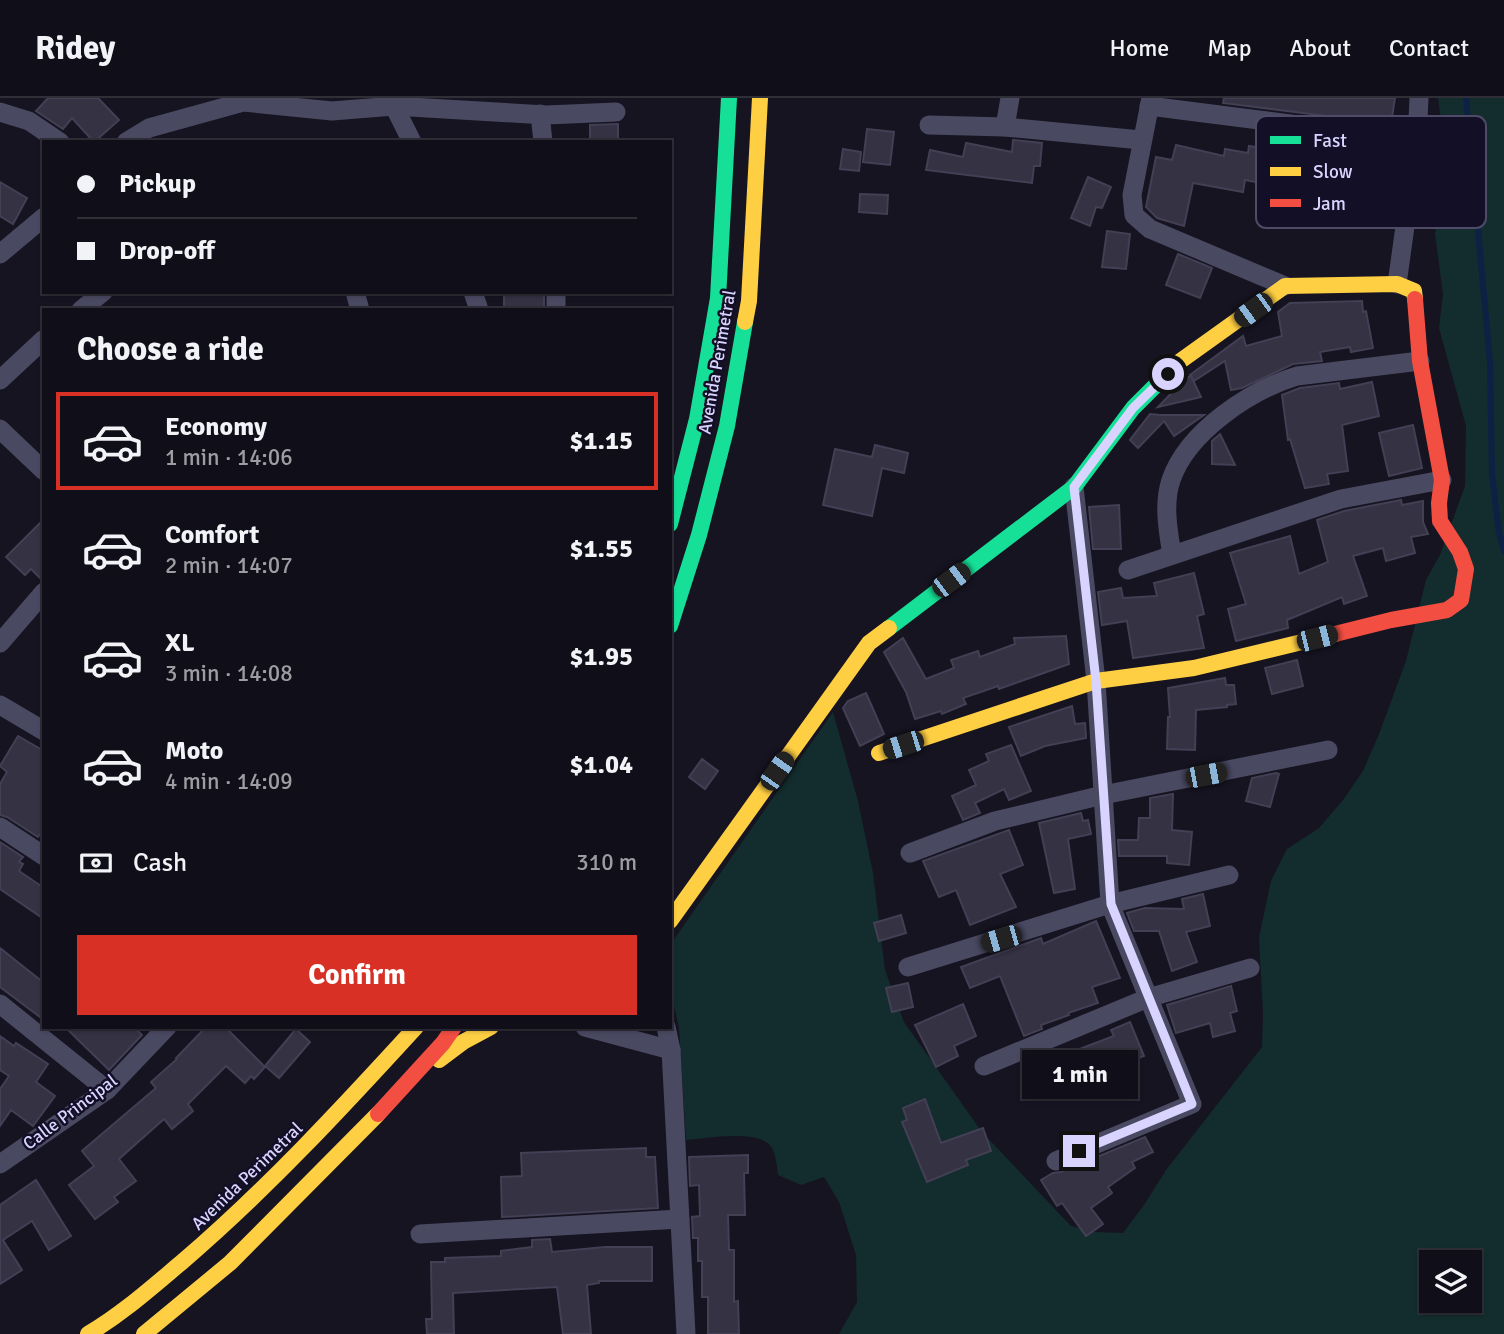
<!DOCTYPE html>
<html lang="en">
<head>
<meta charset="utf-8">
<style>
  :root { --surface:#100f19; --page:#191822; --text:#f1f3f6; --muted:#9c9ca2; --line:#302f38; --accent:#d93025 }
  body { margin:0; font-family:Signika,sans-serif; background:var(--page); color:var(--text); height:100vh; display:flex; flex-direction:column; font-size:26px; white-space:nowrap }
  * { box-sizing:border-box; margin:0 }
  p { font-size:23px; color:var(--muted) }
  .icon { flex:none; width:38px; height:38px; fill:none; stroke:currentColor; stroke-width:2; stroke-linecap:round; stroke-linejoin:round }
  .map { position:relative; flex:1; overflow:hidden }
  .drawer { position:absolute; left:42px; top:210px; width:630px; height:721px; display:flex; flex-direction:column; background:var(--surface); border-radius:0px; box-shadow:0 2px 5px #0004,0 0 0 2px var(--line) }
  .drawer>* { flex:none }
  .hud { position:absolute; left:42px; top:42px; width:630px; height:154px; border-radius:0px; box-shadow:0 2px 5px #0004,0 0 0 2px var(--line); display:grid; align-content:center; height:154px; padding:0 35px; background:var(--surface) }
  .tools { position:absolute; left:1419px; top:1152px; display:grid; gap:14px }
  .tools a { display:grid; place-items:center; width:63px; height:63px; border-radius:0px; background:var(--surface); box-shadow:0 2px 5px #0004,0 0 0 2px var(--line); font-size:35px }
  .end { position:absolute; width:32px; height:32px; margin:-16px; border:9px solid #d9d4ff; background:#111; box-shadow:0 0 0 4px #111 }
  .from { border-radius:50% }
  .bubble { position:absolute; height:49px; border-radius:0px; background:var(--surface); box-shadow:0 2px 5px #0004,0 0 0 2px var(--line); font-size:23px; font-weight:700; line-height:49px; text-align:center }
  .car { position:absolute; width:21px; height:42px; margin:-21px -10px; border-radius:9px; box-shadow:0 0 5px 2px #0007; background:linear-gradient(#222 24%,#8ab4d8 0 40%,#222 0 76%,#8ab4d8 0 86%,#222 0) }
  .hud b { display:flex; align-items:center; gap:24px; height:66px; font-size:26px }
  .hud b+b { border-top:2px solid var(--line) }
  .hud i { width:18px; height:18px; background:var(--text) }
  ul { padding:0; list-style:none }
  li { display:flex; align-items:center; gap:21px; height:98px; margin:0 14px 10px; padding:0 21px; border:4px solid transparent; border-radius:0px }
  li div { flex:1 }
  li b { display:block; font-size:26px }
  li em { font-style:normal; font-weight:700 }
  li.active { border-color:var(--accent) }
  li>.icon { width:63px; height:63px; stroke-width:1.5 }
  h2 { padding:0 35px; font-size:32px; line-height:84px }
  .pay { display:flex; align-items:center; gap:18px; height:77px; padding:0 35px; font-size:26px }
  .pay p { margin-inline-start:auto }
  .button { display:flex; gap:14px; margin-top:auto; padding:14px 35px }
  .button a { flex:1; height:80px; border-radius:0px; background:var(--accent); color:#fff; font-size:28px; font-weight:700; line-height:80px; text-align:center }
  header { display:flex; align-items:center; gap:42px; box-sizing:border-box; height:98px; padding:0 35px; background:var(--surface); border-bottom:2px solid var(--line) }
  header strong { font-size:33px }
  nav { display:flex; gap:38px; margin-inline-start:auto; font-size:24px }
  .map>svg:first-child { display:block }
  .green { fill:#132c2d; fill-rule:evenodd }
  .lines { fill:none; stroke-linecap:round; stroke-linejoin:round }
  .stream { stroke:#0d2144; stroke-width:6 }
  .building { fill:#343243; stroke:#433f54; stroke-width:2 }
  .street { stroke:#4a4962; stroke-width:19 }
  .fast { stroke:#16e098; stroke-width:16 }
  .slow { stroke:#ffcf43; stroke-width:16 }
  .jam { stroke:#f24e42; stroke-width:16 }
  .route { stroke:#d9d4ff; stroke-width:9 }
  .labels { text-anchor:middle; stroke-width:5; stroke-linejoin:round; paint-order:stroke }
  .street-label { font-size:18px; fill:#d9d4ff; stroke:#130f26 }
  .key { fill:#130f26; stroke:#4e4a67; stroke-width:2 }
  .key-label { font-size:19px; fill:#d9d4ff }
</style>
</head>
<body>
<header>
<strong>Ridey</strong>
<nav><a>Home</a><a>Map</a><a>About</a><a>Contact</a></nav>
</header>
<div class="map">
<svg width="1504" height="1236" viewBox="0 0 1504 1236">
  <rect width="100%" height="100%" fill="#161421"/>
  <!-- green -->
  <path class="green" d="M1438 0H1504V1236H839L857 1204 856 1157 839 1104 824 1079 801 1087 778 1077C777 1070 776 1057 772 1050 760 1030 706 1041 686 1042L679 929 670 891V847L833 614 858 703 873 775 885 872 904 924 982 1034 1071 1128 1096 1134 1123 1135 1144 1107 1166 1072 1262 949 1263 917 1259 839 1271 783 1287 751 1319 730 1343 702 1363 673 1379 636 1406 563 1426 482 1440 457 1465 388 1466 328 1439 230 1443 196 1435 136 1444 85 1445 50ZM1432 1164H1470V1202H1432Z"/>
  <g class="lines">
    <!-- stream -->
    <path class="stream" d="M1466 0 1490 264 1492 377 1499 435 1504 453"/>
  </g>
  <!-- building -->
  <g class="building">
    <path d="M48 0H98L119 22 94 44 72 20 63 31 36 13Z"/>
    <path d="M1224 0H1395L1391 26 1223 5Z"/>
    <path d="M618 26V44H590V27Z"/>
    <path d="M867 31 894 34 890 67 863 64Z"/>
    <path d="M1013 42 1042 45 1040 68H1034L1032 85 926 72 930 52 963 59 966 45 1012 54Z"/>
    <path d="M1176 47 1224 58 1225 51 1248 55 1249 48 1273 52 1267 86 1245 82 1243 94 1193 85 1184 128 1157 120 1146 109 1156 59 1172 62Z"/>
    <path d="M843 51 861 54 859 73 840 71Z"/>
    <path d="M1088 79 1111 89 1102 110 1096 109 1090 128 1071 120Z"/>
    <path d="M0 84 27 100 13 126 0 118Z"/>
    <path d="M860 96 888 97 887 116 859 114Z"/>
    <path d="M1107 133 1130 136 1126 171 1102 169Z"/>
    <path d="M1178 156 1212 170 1200 200 1166 187Z"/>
    <rect x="504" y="194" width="40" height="18"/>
    <path d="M1362 203 1363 214 1366 213 1373 250 1351 254 1350 249 1320 254 1322 263 1293 266 1242 290 1231 292 1225 263 1194 283 1190 277 1243 238 1246 248 1282 238 1278 214 1290 205Z"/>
    <path d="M1191 278 1201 299 1158 309 1186 280Z"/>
    <path d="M1372 284 1379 318 1342 327 1348 373 1327 376 1329 386 1305 390 1290 341 1288 342 1282 297 1300 290 1339 285 1340 291Z"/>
    <path d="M1150 316 1160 317H1204L1174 338 1164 323 1138 350 1130 342Z"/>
    <path d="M1413 327 1422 370 1389 378 1379 335Z"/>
    <path d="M1220 336 1235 367 1212 366V343Z"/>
    <path d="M875 347 908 355 904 375 882 370 872 418 823 407 835 351 872 359Z"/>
    <path d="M1401 402 1402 407 1423 403V424L1428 436 1411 439 1415 455 1386 463 1383 450 1353 458 1367 498 1344 506 1342 499 1287 522 1288 530 1236 543 1228 511 1246 506 1230 455 1290 438 1299 476 1328 464 1317 422 1344 413Z"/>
    <path d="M1119 407 1121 451H1093L1089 409Z"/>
    <path d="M44 421V482H42L31 471 25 477 6 459Z"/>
    <path d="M1194 475 1204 516 1197 518 1204 550 1133 560 1127 523 1102 527 1098 494 1121 490 1123 500 1157 498 1154 485Z"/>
    <path d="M1066 538 1069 566 999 591 998 588 963 600 966 606 942 616 941 613 915 621 906 594 884 554 903 540 926 581 954 570 951 562 978 553 980 559 1015 546 1014 540Z"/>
    <path d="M1297 562 1303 588 1272 596 1265 570Z"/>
    <path d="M1225 580 1226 587H1234L1236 606 1227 607V609L1196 612 1195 652 1167 651 1168 619H1170L1168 590Z"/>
    <path d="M866 595 884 636 860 648 843 610 848 603Z"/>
    <path d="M1072 608 1075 626 1085 625 1086 640 1045 648 1021 658 1009 629Z"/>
    <path d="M18 638 44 653V731L38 739 7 719 0 717V686L7 674 0 668Z"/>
    <path d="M1011 647 1031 693 1009 702 1004 691 975 705 980 715 963 722 952 698 976 687 969 672 989 663 986 656Z"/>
    <path d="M702 661 718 673 705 691 689 679Z"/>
    <path d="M1276 675 1279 676 1270 709 1246 703 1252 680Z"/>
    <path d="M1173 696 1172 732 1192 734 1189 767 1167 765V758H1119L1118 742H1138L1139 720H1150V700Z"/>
    <path d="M1081 715 1083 723 1088 722 1091 736 1068 741 1075 791 1054 795 1039 725Z"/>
    <path d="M1009 732 1023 767 1000 776 1016 809 970 827 956 792 939 799 923 763Z"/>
    <path d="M0 744 23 759 19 764 23 766 19 773 44 790V821L0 791Z"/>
    <path d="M1203 796 1210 828 1186 834 1197 864 1172 873 1159 833H1134L1127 815 1145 810 1184 811 1182 801Z"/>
    <path d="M901 817 906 835 879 843 874 825Z"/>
    <path d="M1096 823 1120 880 1092 889 1098 905 1068 915 1069 917 1041 927 1042 931 1024 938 1000 878 970 890 961 869 1041 840 1043 846Z"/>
    <path d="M0 850 44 885V922L0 889Z"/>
    <path d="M908 885 913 909 892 914 886 890Z"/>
    <path d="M1231 888 1237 913 1230 915 1235 933 1213 939 1210 925 1176 935 1167 907Z"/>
    <path d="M963 906 976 938 954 948 958 958 936 969 915 927Z"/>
    <path d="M1130 924 1144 958 1082 980 1069 955 1114 938 1111 932Z"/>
    <path d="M65 929H134L142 937 109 972Z"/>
    <path d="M206 929H225L265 969 254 981 251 978 245 985 226 968 188 1006 193 1013 172 1031 164 1021 119 1061 136 1083 114 1099 118 1104 95 1121 69 1087 94 1068 82 1053 156 990 151 984 177 961 176 960Z"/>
    <path d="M296 931 310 944 279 980 265 968Z"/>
    <path d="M0 938 14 948 16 945 48 966 36 984 55 998 33 1028 11 1012 0 1028V991L9 978 0 972Z"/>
    <path d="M925 1001 941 1045 983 1030 991 1053 966 1062 968 1067 927 1084 902 1024 907 1022 903 1010Z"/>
    <path d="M1145 1039 1153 1054 1132 1064 1135 1070 1108 1089 1112 1095 1091 1110 1103 1126 1086 1138 1062 1105 1057 1108 1041 1082 1053 1075 1061 1074Z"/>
    <path d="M646 1050V1059H655L658 1110 502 1119 501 1079 522 1078 521 1055Z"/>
    <path d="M748 1057V1075H744L745 1117H728L729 1152H734V1204L738 1203 739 1236H708V1199H702V1163H698V1140H693L692 1119 700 1118 699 1087 690 1088 689 1059Z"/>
    <path d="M36 1082 71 1138 49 1152 32 1123 3 1142 22 1172 0 1186V1107Z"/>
    <path d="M550 1141 552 1154 605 1149H652V1183H599V1185L587 1187 591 1236H563L557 1189 453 1195 454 1236H427L426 1221H432L431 1164H445V1160L501 1158V1153L532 1149V1142Z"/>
  </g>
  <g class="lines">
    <!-- street -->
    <g class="street">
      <path d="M394 0V8L412 44"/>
      <path d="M1151 0 1132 97 1134 117 1150 131 1285 188"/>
      <path d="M1149 8 1417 42"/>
      <path d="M0 14 29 23 60 44"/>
      <path d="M540 16 543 44"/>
      <path d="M929 27 1005 29 1141 42"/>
      <path d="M1005 29 1010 0"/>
      <path d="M126 44 149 30 243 4 332 13 394 8 546 17 616 14"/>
      <path d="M0 156 44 119"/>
      <path d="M1397 186 1417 42 1419 0"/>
      <path d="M355 194 360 212"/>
      <path d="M473 194 479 212"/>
      <path d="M556 194V212"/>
      <path d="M81 212 103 194"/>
      <path d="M0 282 44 241"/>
      <path d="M0 331 44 373"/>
      <path d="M1172 457C1168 432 1163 406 1171 382 1188 333 1251 292 1297 278L1420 263"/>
      <path d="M1128 472 1341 401 1442 382"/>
      <path d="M0 545 44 494"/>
      <path d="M0 607 44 633"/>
      <path d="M0 729 44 758"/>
      <path d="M910 755 995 723 1103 697 1328 652"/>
      <path d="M908 869 1110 806 1229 777"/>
      <path d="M0 906 107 992"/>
      <path d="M585 929 671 952"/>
      <path d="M666 929 671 952 686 1236"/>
      <path d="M984 968 1148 900 1250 870"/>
      <path d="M1056 1063 1192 1006 1110 806 1096 583 1074 389"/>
      <path d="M0 1066 107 992 167 929"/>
      <path d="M420 1136 680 1121"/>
    </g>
    <!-- fast -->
    <g class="fast">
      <path d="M670 426 697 321 718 200 729 0"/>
      <path d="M670 528 699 437 727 328 745 224"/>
      <path d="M889 530 1074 389 1133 310 1169 274"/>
    </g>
    <!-- slow -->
    <g class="slow">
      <path d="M745 224 749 203 760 0"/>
      <path d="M1169 274 1179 264 1285 188 1397 186 1414 193 1415 201"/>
      <path d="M879 655 1096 583 1194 570 1335 536"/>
      <path d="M670 823 869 545 889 530"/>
      <path d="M439 962 463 944 491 929"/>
      <path d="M88 1236C122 1216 151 1190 182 1164 266 1092 341 1011 416 929"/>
      <path d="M144 1236 230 1165 378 1016"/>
    </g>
    <!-- jam -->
    <g class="jam">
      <path d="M1335 536 1391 522 1447 512 1461 502 1466 471 1460 454 1440 423 1439 405 1442 382 1420 263 1415 201"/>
      <path d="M378 1016 443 945 454 929"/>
    </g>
  </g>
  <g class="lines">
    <!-- route -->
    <path class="route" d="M1079 1053 1192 1006 1111 806 1096 583 1074 389 1133 310 1168 276"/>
  </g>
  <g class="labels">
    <!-- street labels -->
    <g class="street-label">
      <text transform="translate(717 264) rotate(-80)" y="6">Avenida Perimetral</text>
      <text transform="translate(70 1014) rotate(-37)" y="6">Calle Principal</text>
      <text transform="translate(247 1078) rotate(-44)" y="6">Avenida Perimetral</text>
    </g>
  </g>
  <!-- legend -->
  <rect x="1256" y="18" width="230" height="112" rx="10" class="key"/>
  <rect x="1270" y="38" width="31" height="8" fill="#16e098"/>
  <rect x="1270" y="69" width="31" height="9" fill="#ffcf43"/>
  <rect x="1270" y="101" width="31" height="8" fill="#f24e42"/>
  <g class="key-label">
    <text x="1313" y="49">Fast</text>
    <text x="1313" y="80">Slow</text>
    <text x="1313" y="112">Jam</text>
  </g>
</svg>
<div class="tools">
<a><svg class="icon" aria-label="layers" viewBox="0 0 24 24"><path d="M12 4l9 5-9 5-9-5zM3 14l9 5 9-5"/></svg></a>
</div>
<i class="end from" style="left:1168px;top:276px"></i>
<i class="end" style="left:1079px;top:1053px"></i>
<div class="bubble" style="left:1022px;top:952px;width:116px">1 min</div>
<i class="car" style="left:1253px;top:212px;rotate:234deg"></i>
<i class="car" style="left:951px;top:482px;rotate:53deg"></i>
<i class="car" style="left:1317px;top:540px;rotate:76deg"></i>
<i class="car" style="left:903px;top:647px;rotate:252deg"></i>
<i class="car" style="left:777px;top:673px;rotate:35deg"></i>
<i class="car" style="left:1206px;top:677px;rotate:79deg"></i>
<i class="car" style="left:1001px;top:841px;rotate:254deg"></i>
<div class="hud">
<b><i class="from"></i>Pickup</b>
<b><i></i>Drop-off</b>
</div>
<section class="drawer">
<h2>Choose a ride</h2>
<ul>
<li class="active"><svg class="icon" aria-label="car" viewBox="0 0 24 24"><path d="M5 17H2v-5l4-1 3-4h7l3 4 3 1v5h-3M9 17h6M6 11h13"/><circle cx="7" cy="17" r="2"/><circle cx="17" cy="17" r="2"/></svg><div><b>Economy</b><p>1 min · 14:06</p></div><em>$1.15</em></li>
<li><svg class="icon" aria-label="car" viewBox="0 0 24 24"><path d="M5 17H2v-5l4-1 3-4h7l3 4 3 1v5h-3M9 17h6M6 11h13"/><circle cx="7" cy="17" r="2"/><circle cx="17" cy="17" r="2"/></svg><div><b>Comfort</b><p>2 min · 14:07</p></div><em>$1.55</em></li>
<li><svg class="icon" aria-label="car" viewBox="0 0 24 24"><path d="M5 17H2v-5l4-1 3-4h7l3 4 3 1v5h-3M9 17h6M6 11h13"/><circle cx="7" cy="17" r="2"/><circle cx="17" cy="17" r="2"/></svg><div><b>XL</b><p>3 min · 14:08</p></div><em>$1.95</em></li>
<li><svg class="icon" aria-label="car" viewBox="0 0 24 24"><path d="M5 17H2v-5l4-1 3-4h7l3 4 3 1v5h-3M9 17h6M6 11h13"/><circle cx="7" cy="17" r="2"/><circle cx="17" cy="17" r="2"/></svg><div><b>Moto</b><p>4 min · 14:09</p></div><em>$1.04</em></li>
</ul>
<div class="pay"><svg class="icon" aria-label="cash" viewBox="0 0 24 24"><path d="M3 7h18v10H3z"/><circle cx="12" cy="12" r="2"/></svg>Cash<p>310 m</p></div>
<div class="button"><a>Confirm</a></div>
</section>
</div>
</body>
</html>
